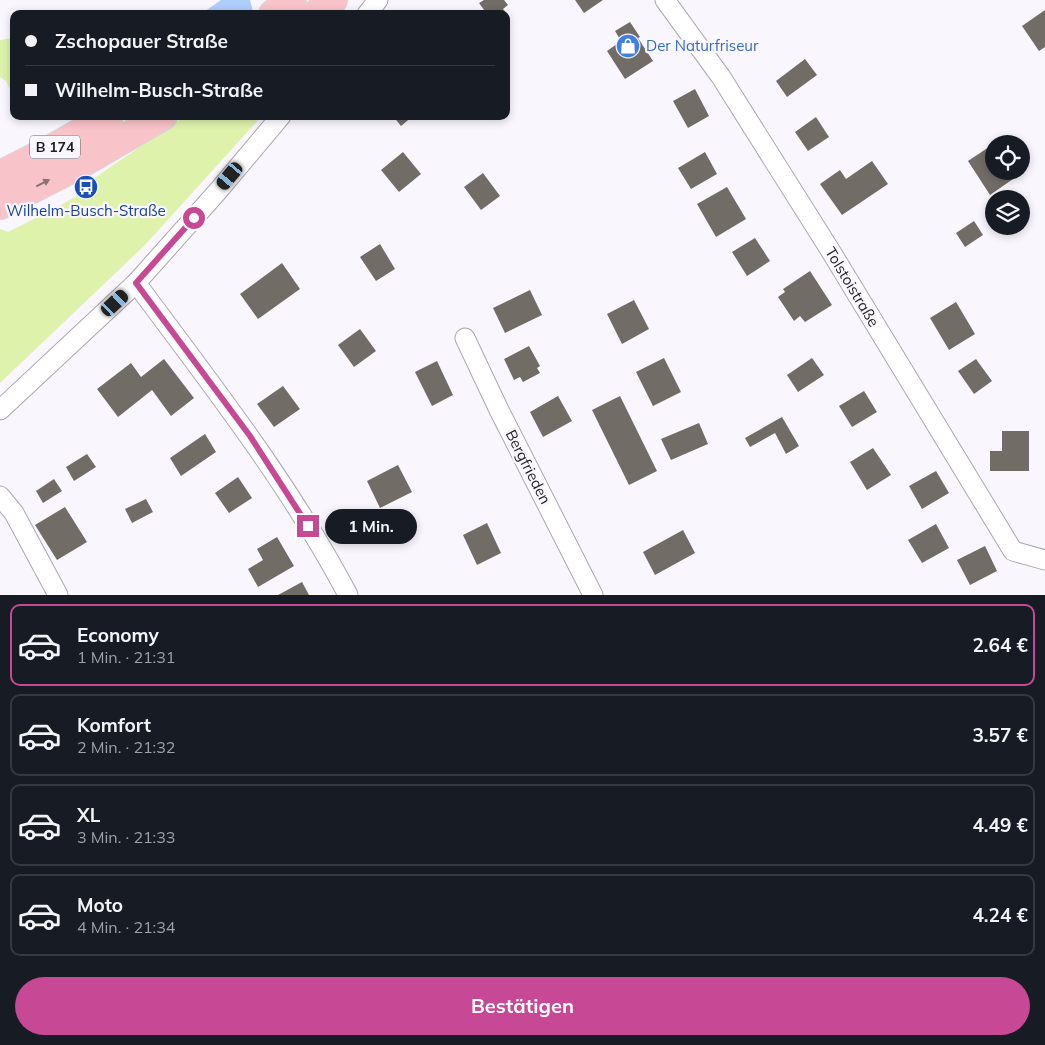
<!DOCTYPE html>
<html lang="de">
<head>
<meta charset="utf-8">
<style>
  :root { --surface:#171b24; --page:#20242c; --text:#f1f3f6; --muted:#9ea1a6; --line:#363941; --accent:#c74894 }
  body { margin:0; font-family:Mulish,sans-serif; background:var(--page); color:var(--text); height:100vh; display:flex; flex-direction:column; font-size:19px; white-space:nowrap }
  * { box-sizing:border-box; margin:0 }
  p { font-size:16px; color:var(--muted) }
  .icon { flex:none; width:28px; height:28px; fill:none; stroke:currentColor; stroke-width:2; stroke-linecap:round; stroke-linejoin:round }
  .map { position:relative; height:595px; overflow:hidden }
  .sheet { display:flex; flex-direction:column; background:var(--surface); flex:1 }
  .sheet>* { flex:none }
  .banner { position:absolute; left:10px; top:10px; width:500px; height:110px; border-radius:10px; box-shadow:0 2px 8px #0003; display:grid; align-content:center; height:110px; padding:0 15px; background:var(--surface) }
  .buttons { position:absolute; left:985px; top:135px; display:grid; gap:10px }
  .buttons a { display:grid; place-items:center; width:45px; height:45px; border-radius:50%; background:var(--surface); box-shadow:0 2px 8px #0003; font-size:25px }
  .end { position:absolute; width:22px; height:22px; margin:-11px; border:6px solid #c74894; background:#fff; box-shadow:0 0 0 2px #fff }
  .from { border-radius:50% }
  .bubble { position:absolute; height:35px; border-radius:18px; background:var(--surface); box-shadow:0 2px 8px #0003; font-size:16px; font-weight:700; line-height:35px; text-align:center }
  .car { position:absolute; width:15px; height:30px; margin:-15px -8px; border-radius:6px; box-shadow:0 0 4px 1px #0007; background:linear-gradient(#222 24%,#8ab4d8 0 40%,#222 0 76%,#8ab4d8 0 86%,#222 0) }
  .banner b { display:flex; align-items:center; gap:18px; height:48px; font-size:19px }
  .banner b+b { border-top:1px solid var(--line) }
  .banner i { width:12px; height:12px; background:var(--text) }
  ul { padding:9px 0 0; list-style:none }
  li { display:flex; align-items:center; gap:15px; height:82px; margin:0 10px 8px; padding:0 5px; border:2px solid var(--line); border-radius:10px }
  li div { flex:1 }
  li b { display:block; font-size:19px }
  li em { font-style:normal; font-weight:700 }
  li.active { border-color:var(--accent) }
  li>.icon { width:45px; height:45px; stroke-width:1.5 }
  .action { display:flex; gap:10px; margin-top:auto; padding:10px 15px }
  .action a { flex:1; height:58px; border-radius:30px; background:var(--accent); color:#fff; font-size:20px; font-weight:700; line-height:58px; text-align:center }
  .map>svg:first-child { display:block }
  .green { fill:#dff2ac }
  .water { fill:#aecefc }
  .building { fill:#726c67 }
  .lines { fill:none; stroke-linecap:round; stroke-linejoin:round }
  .minor-casing { stroke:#aaa7af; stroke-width:21 }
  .highway-casing { stroke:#d6d6d7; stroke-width:30 }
  .minor { stroke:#fff; stroke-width:19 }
  .highway { stroke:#f8c3c9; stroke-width:28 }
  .oneway { fill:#8b7074 }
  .route { stroke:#c74894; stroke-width:6 }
  .labels { text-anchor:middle; stroke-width:4.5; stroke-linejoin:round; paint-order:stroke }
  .shield { fill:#f9f6fe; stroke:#605e62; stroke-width:1 }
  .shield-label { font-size:14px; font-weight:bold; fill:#1e1d1f }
  .shop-label { font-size:15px; fill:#366cbe; stroke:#f9f6fe; text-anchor:start }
  .transit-label { font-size:15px; fill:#164399; stroke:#f9f6fe }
  .street-label { font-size:15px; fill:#1e1d1f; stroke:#f9f6fe }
</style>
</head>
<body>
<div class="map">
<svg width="1045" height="595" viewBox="0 0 1045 595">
  <rect width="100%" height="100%" fill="#f9f6fe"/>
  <!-- green -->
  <g class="green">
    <path d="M14 38V98L6 81 0 77V40Z"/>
    <path d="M185 116H262L144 246 0 383V229L8 232 50 211 93 187 90 181Z"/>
  </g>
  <!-- water -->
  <path class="water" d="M221 0H250L253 12 249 14H201Z"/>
  <!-- building -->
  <g class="building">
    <path d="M484 0H504L508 5 503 9 507 14H487L479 3Z"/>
    <path d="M575 0H603L584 13Z"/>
    <path d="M1045 10V47L1039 51 1022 26Z"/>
    <path d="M630 22 640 37 638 38 653 61 625 79 607 51 621 41 615 31Z"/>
    <path d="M805 59 817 75 787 97 776 81Z"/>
    <path d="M695 89 709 116 688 128 673 101Z"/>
    <path d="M393 116H413L401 126Z"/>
    <path d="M816 117 829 137 808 151 795 132Z"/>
    <path d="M998 141 1000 144H994V171H1018L1020 174 990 195 968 161Z"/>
    <path d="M403 152 421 174 399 192 381 170Z"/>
    <path d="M705 152 717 174 691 189 678 168Z"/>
    <path d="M872 161 888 184 842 215 820 184 840 170 846 179Z"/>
    <path d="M483 173 500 196 481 210 464 187Z"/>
    <path d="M727 187 746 219 716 237 697 204Z"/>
    <path d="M974 221 983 235 965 247 956 233Z"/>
    <path d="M755 238 770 261 747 276 732 252Z"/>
    <path d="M380 244 395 269 376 281 360 257Z"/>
    <path d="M282 263 300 289 258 319 240 294Z"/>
    <path d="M810 271 832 305 805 322 800 316 794 321 778 297 785 292 783 289Z"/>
    <path d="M530 290 542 315 505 333 493 308Z"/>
    <path d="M634 300 649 329 622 344 607 314Z"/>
    <path d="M956 302 975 334 949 350 930 318Z"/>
    <path d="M360 329 376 351 354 367 338 345Z"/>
    <path d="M529 346 540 366 537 368 540 373 523 382 520 377 514 380 504 359Z"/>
    <path d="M664 358 681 392 653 406 636 372Z"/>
    <path d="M812 358 824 375 798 392 787 375Z"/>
    <path d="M164 359 194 398 171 416 152 390 118 417 97 389 131 363 141 377Z"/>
    <path d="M976 359 992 381 974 394 958 371Z"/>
    <path d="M437 361 453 395 432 406 415 372Z"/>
    <path d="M283 386 300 409 274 427 257 404Z"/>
    <path d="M864 391 877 412 852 427 839 406Z"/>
    <path d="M558 396 572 421 543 437 530 412Z"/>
    <path d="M620 396 657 471 629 485 592 410Z"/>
    <path d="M782 417 799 446 786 454 775 433 750 447 745 438Z"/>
    <path d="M699 423 708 444 671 460 661 439Z"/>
    <path d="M1002 431H1029V471H990V451H1002Z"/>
    <path d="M205 434 216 452 181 476 170 458Z"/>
    <path d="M873 448 891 475 867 490 850 462Z"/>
    <path d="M87 454 96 467 74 481 66 467Z"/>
    <path d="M398 465 412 492 380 508 367 481Z"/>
    <path d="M936 471 949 493 922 509 909 486Z"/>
    <path d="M238 477 252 498 229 513 215 493Z"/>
    <path d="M54 479 62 491 43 503 36 491Z"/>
    <path d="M146 499 153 512 132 523 125 509Z"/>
    <path d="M65 507 87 542 57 560 35 525Z"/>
    <path d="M487 523 501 553 477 565 463 535Z"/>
    <path d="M936 524 949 548 922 563 908 540Z"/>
    <path d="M683 530 695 553 655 575 643 552Z"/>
    <path d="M277 537 294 566 258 587 248 569 263 560 257 549Z"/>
    <path d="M985 546 997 571 970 585 957 560Z"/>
    <path d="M302 582 309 595H278Z"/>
  </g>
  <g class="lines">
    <!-- minor casing -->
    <g class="minor-casing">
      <g id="minor">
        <path d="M665 0 721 77 830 250 1013 551 1045 560"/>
        <path d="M367 14 378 0"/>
        <path d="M136 283C211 384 289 483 348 595"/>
        <path d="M465 338 499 410 593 595"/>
        <path d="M0 410 136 283 218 191 281 116"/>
        <path d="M0 496 14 513 58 595"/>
      </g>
    </g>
    <!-- highway casing -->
    <g class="highway-casing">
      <g id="highway">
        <path d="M273 14 292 0"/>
        <path d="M316 14 333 0"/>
        <path d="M0 175 55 147 109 116"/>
        <path d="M0 205 77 166 163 116"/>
      </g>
    </g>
    <!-- minor -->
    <use href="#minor" class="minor"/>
    <!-- highway -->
    <use href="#highway" class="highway"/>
  </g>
  <!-- one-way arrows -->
  <defs><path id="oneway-solid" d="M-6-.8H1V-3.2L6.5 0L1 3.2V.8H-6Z" transform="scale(1.25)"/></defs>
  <use class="oneway" href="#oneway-solid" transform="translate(43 183) rotate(-27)"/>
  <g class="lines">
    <!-- route -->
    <path class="route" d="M194 218 136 283 250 436 308 526"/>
  </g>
  <!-- icons -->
  <defs>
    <g id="shop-disc" transform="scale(1.25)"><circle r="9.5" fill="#3f7fe0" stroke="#f9f6fe"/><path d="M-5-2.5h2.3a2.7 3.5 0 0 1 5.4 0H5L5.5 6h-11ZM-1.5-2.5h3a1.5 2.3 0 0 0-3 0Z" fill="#fff"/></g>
    <g id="bus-disc" transform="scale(1.25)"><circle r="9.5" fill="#1a4fb4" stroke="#f9f6fe"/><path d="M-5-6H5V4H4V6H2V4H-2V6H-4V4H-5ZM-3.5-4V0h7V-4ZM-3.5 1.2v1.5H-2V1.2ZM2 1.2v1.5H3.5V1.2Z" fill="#fff"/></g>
  </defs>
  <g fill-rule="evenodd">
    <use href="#shop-disc" x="628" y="46"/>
    <use href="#bus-disc" x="86" y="187"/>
  </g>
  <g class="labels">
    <!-- shield labels -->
    <rect class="shield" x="30" y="135.5" width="50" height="23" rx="4"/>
    <g class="shield-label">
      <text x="55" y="152">B 174</text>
    </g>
    <!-- shop labels -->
    <g class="shop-label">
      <text x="646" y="51">Der Naturfriseur</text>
    </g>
    <!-- transit labels -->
    <g class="transit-label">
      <text x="86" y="216">Wilhelm-Busch-Straße</text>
    </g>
    <!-- street labels -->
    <g class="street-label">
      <text transform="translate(852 287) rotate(59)" y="5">Tolstoistraße</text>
      <text transform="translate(528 467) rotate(63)" y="5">Bergfrieden</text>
    </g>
  </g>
</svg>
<div class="buttons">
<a><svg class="icon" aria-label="locate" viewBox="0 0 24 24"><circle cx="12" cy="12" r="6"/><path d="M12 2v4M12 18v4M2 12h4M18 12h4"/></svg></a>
<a><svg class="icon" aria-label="layers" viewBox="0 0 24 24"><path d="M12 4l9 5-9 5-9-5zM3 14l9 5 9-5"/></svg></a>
</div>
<i class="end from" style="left:194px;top:218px"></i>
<i class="end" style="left:308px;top:526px"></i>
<div class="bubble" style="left:325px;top:509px;width:92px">1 Min.</div>
<i class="car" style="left:230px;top:176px;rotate:220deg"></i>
<i class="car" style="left:115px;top:303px;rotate:47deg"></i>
<div class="banner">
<b><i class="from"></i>Zschopauer Straße</b>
<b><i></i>Wilhelm-Busch-Straße</b>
</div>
</div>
<section class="sheet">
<ul>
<li class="active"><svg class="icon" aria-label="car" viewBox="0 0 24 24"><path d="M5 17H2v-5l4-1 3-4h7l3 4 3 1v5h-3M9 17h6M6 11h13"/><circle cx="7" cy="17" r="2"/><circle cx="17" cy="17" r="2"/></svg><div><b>Economy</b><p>1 Min. · 21:31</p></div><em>2.64 €</em></li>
<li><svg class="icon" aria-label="car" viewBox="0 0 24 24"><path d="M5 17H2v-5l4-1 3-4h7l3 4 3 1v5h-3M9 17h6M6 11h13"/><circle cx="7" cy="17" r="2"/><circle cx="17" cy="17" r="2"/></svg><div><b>Komfort</b><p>2 Min. · 21:32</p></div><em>3.57 €</em></li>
<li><svg class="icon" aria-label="car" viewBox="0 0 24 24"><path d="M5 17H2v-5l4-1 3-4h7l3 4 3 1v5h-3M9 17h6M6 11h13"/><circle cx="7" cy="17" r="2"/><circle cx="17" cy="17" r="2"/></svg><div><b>XL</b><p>3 Min. · 21:33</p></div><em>4.49 €</em></li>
<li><svg class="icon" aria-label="car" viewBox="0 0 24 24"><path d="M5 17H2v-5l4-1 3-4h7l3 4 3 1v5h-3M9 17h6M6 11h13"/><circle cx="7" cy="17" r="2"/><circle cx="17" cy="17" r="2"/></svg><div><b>Moto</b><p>4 Min. · 21:34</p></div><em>4.24 €</em></li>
</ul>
<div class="action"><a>Bestätigen</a></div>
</section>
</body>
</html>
